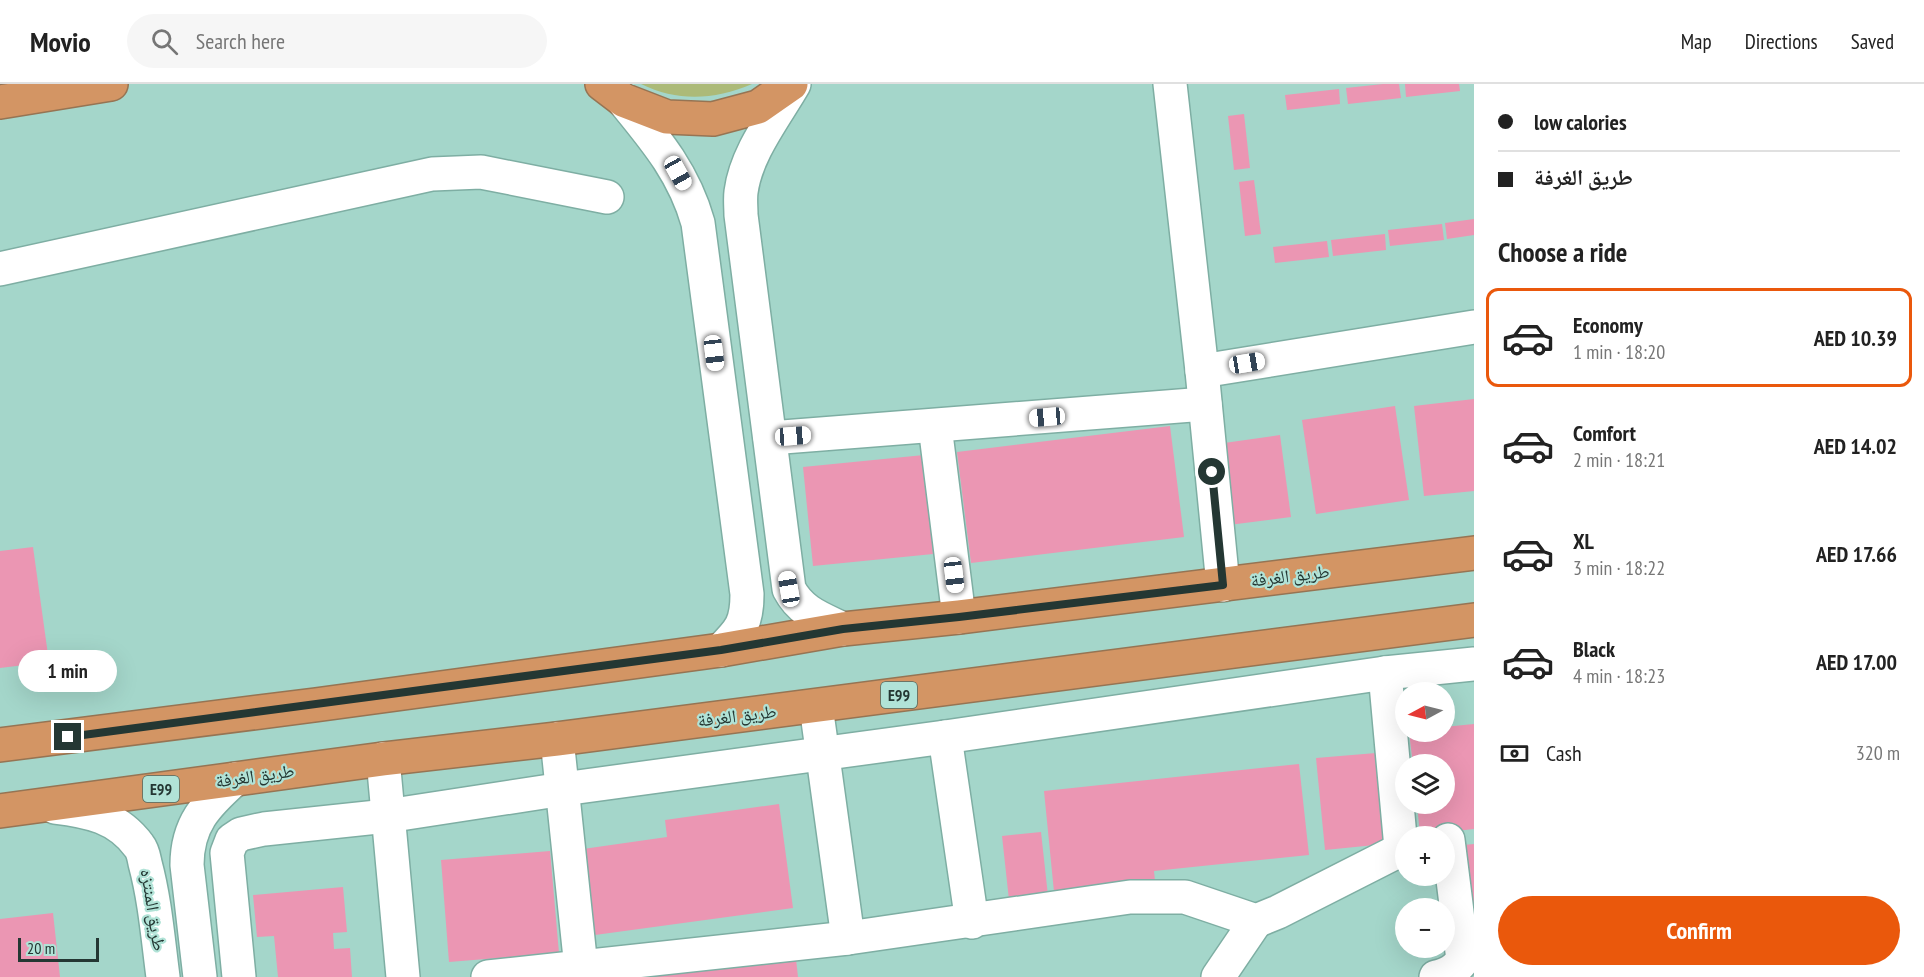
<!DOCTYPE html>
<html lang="en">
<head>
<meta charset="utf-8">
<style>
  :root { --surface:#fff; --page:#f6f6f6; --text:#222; --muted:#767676; --line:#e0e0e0; --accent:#ea580c }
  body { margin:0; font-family:"PT Sans Narrow","Noto Naskh Arabic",sans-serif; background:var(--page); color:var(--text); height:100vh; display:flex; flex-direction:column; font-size:22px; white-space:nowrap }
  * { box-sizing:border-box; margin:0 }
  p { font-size:20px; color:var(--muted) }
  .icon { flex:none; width:33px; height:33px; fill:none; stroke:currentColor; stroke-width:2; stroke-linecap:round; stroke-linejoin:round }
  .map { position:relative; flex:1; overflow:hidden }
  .panel { display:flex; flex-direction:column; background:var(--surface); width:450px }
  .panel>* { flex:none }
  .guide { display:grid; align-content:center; height:132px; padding:0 24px; background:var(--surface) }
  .needle { width:39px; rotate:263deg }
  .fabs { position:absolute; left:1395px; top:598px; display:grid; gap:12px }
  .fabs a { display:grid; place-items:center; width:60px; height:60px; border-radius:50%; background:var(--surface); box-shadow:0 6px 24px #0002; font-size:30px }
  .scale { position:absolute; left:18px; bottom:15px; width:81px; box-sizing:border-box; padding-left:6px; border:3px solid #243733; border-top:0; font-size:16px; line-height:21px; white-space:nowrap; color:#243733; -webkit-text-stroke:4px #b1e3d7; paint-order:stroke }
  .end { position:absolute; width:27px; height:27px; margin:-14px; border:8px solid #243733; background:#fff; box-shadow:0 0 0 3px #fff }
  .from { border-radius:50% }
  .bubble { position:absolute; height:42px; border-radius:21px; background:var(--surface); box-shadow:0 6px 24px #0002; font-size:20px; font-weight:600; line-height:42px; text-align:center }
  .car { position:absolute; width:18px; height:36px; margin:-18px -9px; border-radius:8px; box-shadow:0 0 4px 2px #0007; background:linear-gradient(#fff 24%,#345 0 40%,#fff 0 76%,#345 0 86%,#fff 0) }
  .guide b { display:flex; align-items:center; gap:21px; height:57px; font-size:22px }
  .guide b+b { border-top:2px solid var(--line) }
  .guide i { width:15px; height:15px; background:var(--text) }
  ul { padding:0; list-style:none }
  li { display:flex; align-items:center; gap:18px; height:99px; margin:0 12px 9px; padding:0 12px; border:3px solid transparent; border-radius:12px }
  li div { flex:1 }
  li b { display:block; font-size:22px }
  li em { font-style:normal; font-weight:600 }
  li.on { border-color:var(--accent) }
  li>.icon { width:54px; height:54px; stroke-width:1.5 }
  h2 { padding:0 24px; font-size:27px; line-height:72px }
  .pay { display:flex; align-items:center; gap:15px; height:66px; padding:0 24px; font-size:22px }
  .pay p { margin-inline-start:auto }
  .primary-button { display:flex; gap:12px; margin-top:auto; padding:12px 24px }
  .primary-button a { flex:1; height:69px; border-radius:36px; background:var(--accent); color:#fff; font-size:24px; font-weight:600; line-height:69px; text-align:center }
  header { display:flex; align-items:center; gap:36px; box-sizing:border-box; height:84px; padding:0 30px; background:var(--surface); border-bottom:2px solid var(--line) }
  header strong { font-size:28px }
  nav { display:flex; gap:33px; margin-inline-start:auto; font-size:21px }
  .search { width:420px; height:54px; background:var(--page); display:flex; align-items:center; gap:15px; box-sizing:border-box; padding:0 21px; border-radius:33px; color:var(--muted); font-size:22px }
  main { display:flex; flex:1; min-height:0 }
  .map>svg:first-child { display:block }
  .green { fill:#acba78 }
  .building { fill:#eb96b3 }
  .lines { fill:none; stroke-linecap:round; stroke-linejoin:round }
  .minor-casing { stroke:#7eaea3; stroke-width:36 }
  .highway-casing { stroke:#967453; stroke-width:36 }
  .minor { stroke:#fff; stroke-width:33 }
  .highway { stroke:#d39564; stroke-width:33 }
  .route { stroke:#243733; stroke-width:8 }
  .labels { text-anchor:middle; stroke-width:4.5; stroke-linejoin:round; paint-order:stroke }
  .shield { fill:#b1e3d7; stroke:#4e6b64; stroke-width:1.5 }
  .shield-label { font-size:16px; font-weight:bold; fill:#243733 }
  .street-label { font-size:18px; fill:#243733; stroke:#b1e3d7 }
</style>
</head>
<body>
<header>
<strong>Movio</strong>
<div class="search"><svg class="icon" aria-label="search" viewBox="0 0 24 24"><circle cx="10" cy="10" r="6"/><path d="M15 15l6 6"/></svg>Search here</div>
<nav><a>Map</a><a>Directions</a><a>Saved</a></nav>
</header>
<main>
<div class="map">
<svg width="1474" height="893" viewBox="0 0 1474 893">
  <rect width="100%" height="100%" fill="#a4d6ca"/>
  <!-- green -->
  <path class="green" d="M641 0H752C714 16 678 18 641 0Z"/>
  <!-- building -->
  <g class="building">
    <path d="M1383 0H1399L1401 14 1348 20 1346 4Z"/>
    <path d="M1405 0H1459L1460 7 1406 13Z"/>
    <path d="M1339 5 1340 20 1287 26 1285 11Z"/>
    <path d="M1244 30 1250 84 1234 86 1228 32Z"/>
    <path d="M1254 96 1261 150 1245 152 1239 98Z"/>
    <path d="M1474 135V151L1447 155 1445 139Z"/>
    <path d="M1442 140 1444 156 1390 162 1388 146Z"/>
    <path d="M1385 150 1386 166 1333 172 1331 156Z"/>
    <path d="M1327 157 1329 173 1275 179 1273 163Z"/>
    <path d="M1474 315V407L1424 412 1414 322Z"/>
    <path d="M1395 322 1409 416 1316 430 1302 336Z"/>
    <path d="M1170 342 1184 453 971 479 957 368Z"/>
    <path d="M1280 351 1291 433 1221 442 1210 361Z"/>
    <path d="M924 371 933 470 813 482 803 383Z"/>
    <path d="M33 463 49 578 0 584V467Z"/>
    <path d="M1474 640V745L1420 751 1417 720H1444V681H1413L1409 648H1444V643Z"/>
    <path d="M1376 669 1385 760 1325 766 1316 674Z"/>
    <path d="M1299 680 1309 771 1154 787 1156 807 1055 818 1044 707Z"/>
    <path d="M779 720 793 824 595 851 583 765 667 753 665 736Z"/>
    <path d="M1041 748 1049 821 1010 825 1002 752Z"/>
    <path d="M1474 760V837L1463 761Z"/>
    <path d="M550 767 559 869 449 878 441 776Z"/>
    <path d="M343 803 347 848 333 849 334 865 350 864 352 893H278L274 852 257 853 253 811Z"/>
    <path d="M53 829 60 893H0V835Z"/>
    <path d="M796 875 798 893H653V891Z"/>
  </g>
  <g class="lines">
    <!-- minor casing -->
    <g class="minor-casing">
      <g id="minor">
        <path d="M794 0C775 33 746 69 741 108 740 115 741 124 741 131L789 505C801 528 820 534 843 545"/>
        <path d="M1170 0 1202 287 1223 501"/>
        <path d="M623 16C655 55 684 89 698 139L747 510C747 539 741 546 721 566"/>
        <path d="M0 185 432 90 481 88 607 113"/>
        <path d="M1202 287 1474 243"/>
        <path d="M935 342 959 533"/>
        <path d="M770 354 1205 320"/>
        <path d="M1385 589 1401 764"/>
        <path d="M816 622 848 854"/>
        <path d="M945 653 972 838"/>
        <path d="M557 655 582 893"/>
        <path d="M383 675 403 893"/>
        <path d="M55 723C89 727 118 733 139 762 143 767 144 774 145 779 155 816 158 855 163 893"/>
        <path d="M200 893 187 781C187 740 206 721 235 695"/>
        <path d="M239 893 227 769 232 756 241 750 264 745 387 732 563 705 945 653 1385 589 1474 580"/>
        <path d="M488 893 848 854 1130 813H1185L1256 837 1278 828 1406 763"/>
        <path d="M1218 893 1256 837"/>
        <path d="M1436 893C1449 890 1455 886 1463 876L1448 756"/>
      </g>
    </g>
    <!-- highway casing -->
    <g class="highway-casing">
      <g id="highway">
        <path d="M602 0 623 16 667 33 713 35 758 23 791 0"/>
        <path d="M0 18 111 0"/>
        <path d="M0 661 315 621 721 566 843 545 959 533 1474 469"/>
        <path d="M0 727 383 675 557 655 1474 536"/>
      </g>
    </g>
    <!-- minor -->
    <use href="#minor" class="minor"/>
    <!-- highway -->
    <use href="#highway" class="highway"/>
  </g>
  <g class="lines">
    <!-- route -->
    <path class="route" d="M68 653 721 566 843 545 959 533 1223 501 1212 388"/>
  </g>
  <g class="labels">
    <!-- shield labels -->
    <g class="shield">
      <rect x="881" y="598" width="36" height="26" rx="4.5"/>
      <rect x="143" y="692" width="36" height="26" rx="4.5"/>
    </g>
    <g class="shield-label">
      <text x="899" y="617">E99</text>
      <text x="161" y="711">E99</text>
    </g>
    <!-- street labels -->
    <g class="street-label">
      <text transform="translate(1290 492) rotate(-7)" y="6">طريق الغرفة</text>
      <text transform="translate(737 632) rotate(-7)" y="6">طريق الغرفة</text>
      <text transform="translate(255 692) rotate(-8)" y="6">طريق الغرفة</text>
      <text transform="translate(153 826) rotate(81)" y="6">طريق المنتزه</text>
    </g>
  </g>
</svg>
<div class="fabs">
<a><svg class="needle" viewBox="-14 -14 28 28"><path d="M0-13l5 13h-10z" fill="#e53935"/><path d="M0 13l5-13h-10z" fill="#767676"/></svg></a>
<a><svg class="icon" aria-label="layers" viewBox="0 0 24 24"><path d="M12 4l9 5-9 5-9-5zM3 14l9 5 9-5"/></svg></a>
<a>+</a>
<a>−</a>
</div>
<div class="scale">20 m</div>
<i class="end from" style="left:1212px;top:388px"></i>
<i class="end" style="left:68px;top:653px"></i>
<div class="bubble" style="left:18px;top:566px;width:99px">1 min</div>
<i class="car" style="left:678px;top:89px;rotate:151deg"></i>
<i class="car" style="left:714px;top:269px;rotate:173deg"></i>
<i class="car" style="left:1247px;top:279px;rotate:81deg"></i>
<i class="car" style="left:1047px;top:333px;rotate:265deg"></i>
<i class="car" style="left:793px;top:352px;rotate:86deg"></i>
<i class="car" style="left:954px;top:491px;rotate:173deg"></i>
<i class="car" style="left:789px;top:505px;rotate:350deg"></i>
</div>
<section class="panel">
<div class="guide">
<b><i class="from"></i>low calories</b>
<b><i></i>طريق الغرفة</b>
</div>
<h2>Choose a ride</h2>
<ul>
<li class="on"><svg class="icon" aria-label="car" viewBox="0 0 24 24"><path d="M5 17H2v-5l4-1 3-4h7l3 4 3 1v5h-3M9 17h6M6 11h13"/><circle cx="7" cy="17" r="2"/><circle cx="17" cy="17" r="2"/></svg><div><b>Economy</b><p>1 min · 18:20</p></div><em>AED 10.39</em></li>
<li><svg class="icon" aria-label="car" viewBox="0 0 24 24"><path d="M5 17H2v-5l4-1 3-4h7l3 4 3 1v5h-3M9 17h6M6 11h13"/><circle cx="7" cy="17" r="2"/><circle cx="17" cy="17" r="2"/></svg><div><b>Comfort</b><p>2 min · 18:21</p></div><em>AED 14.02</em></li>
<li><svg class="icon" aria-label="car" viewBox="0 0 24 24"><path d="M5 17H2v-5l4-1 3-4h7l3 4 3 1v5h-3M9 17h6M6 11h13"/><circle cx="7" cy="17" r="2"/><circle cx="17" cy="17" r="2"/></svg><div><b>XL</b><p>3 min · 18:22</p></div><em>AED 17.66</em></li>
<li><svg class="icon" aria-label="car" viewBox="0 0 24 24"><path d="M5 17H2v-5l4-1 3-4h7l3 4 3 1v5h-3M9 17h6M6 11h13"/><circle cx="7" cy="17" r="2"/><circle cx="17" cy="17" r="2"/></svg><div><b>Black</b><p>4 min · 18:23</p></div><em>AED 17.00</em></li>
</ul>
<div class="pay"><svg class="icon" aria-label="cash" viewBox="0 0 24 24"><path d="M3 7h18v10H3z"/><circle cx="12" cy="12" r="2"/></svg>Cash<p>320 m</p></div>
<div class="primary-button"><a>Confirm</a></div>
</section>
</main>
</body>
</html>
